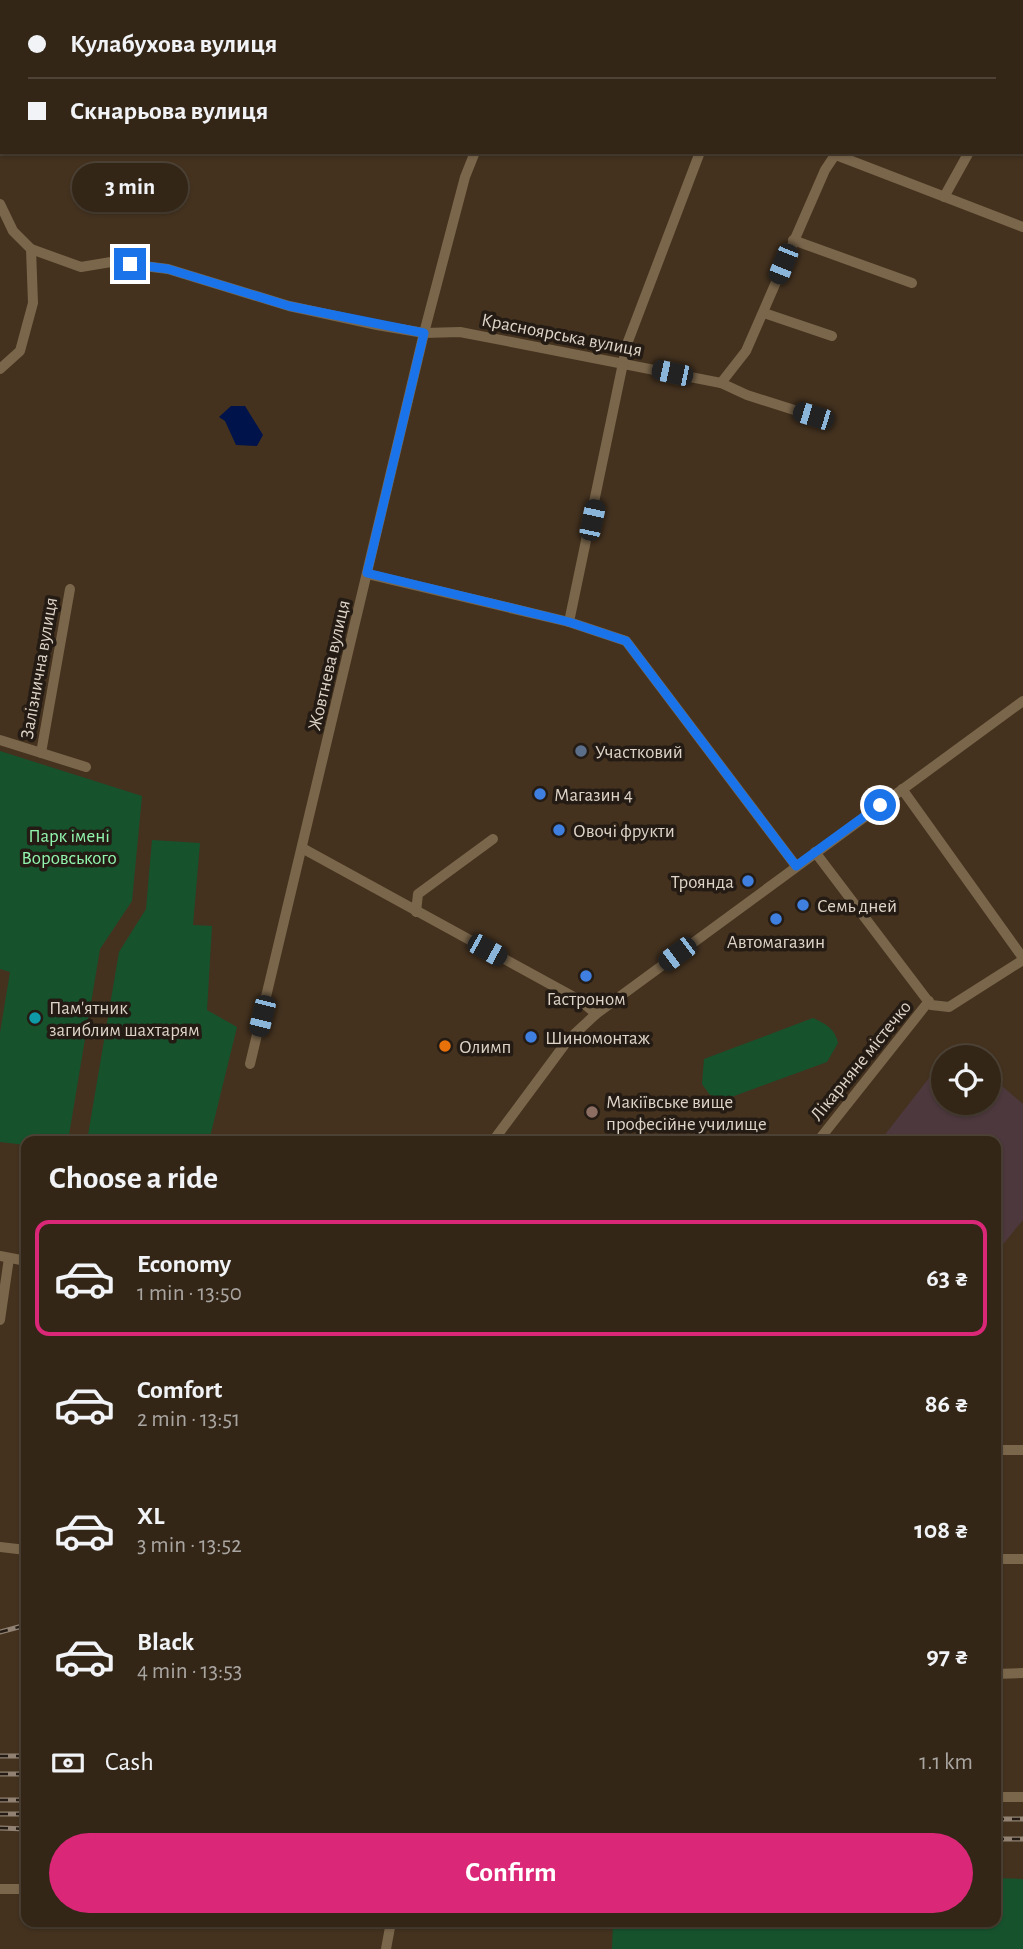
<!DOCTYPE html>
<html lang="en">
<head>
<meta charset="utf-8">
<style>
  :root { --surface:#332617; --page:#3b2e20; --text:#f1f3f6; --muted:#a9a5a1; --line:#4e4336; --accent:#db2777 }
  body { margin:0; font-family:"Alegreya Sans",sans-serif; background:var(--page); color:var(--text); height:100vh; display:flex; flex-direction:column; font-size:26px; white-space:nowrap }
  * { box-sizing:border-box; margin:0 }
  p { font-size:23px; color:var(--muted) }
  .icon { flex:none; width:38px; height:38px; fill:none; stroke:currentColor; stroke-width:2; stroke-linecap:round; stroke-linejoin:round }
  .map { position:relative; flex:1; overflow:hidden }
  .details { position:absolute; left:21px; top:1136px; width:980px; height:791px; display:flex; flex-direction:column; background:var(--surface); border-radius:14px; box-shadow:0 2px 5px #0004,0 0 0 2px var(--line) }
  .details>* { flex:none }
  .hud { position:absolute; left:0px; top:0px; width:1024px; height:154px; box-shadow:0 2px 5px #0004,0 0 0 2px var(--line); display:grid; align-content:center; height:154px; padding:0 28px; background:var(--surface) }
  .tools { position:absolute; left:931px; top:1045px; display:grid; gap:14px }
  .tools a { display:grid; place-items:center; width:70px; height:70px; border-radius:50%; background:var(--surface); box-shadow:0 2px 5px #0004,0 0 0 2px var(--line); font-size:35px }
  .end { position:absolute; width:32px; height:32px; margin:-16px; border:9px solid #1a73e8; background:#fff; box-shadow:0 0 0 4px #fff }
  .from { border-radius:50% }
  .bubble { position:absolute; height:49px; border-radius:24px; background:var(--surface); box-shadow:0 2px 5px #0004,0 0 0 2px var(--line); font-size:23px; font-weight:700; line-height:49px; text-align:center }
  .car { position:absolute; width:21px; height:42px; margin:-21px -10px; border-radius:9px; box-shadow:0 0 5px 2px #0007; background:linear-gradient(#222 24%,#8ab4d8 0 40%,#222 0 76%,#8ab4d8 0 86%,#222 0) }
  .hud b { display:flex; align-items:center; gap:24px; height:66px; font-size:26px }
  .hud b+b { border-top:2px solid var(--line) }
  .hud i { width:18px; height:18px; background:var(--text) }
  ul { padding:0; list-style:none }
  li { display:flex; align-items:center; gap:21px; height:116px; margin:0 14px 10px; padding:0 14px; border:4px solid transparent; border-radius:14px }
  li div { flex:1 }
  li b { display:block; font-size:26px }
  li em { font-style:normal; font-weight:700 }
  li.on { border-color:var(--accent) }
  li>.icon { width:63px; height:63px; stroke-width:1.5 }
  h2 { padding:0 28px; font-size:32px; line-height:84px }
  .pay { display:flex; align-items:center; gap:18px; height:77px; padding:0 28px; font-size:26px }
  .pay p { margin-inline-start:auto }
  .action { display:flex; gap:14px; margin-top:auto; padding:14px 28px }
  .action a { flex:1; height:80px; border-radius:42px; background:var(--accent); color:#fff; font-size:28px; font-weight:700; line-height:80px; text-align:center }
  .map>svg:first-child { display:block }
  .medical { fill:#4c383d }
  .green { fill:#16532d }
  .water { fill:#00134a }
  .lines { fill:none; stroke-linecap:round; stroke-linejoin:round }
  .minor { stroke:#7a664b; stroke-width:10 }
  .rail-casing { stroke:#908172; stroke-width:5 }
  .rail { stroke:#241c14; stroke-width:2.5; stroke-dasharray:8; stroke-linecap:butt }
  .route { stroke:#1a73e8; stroke-width:9 }
  .service-dot { fill:#5c6f8a; stroke:#241c14; stroke-width:2.5 }
  .shop-dot { fill:#3f7fe0; stroke:#241c14; stroke-width:2.5 }
  .culture-dot { fill:#0f9aa8; stroke:#241c14; stroke-width:2.5 }
  .food-dot { fill:#e8710a; stroke:#241c14; stroke-width:2.5 }
  .education-dot { fill:#8d6e63; stroke:#241c14; stroke-width:2.5 }
  .labels { text-anchor:middle; stroke-width:7; stroke-linejoin:round; paint-order:stroke }
  .street-label { font-size:19px; fill:#dfd4c8; stroke:#241c14 }
  .poi-label { font-size:19px; fill:#dfd4c8; stroke:#241c14; text-anchor:start }
  .park-label { font-size:19px; fill:#92f5ae; stroke:#241c14 }
</style>
</head>
<body>
<div class="map">
<svg width="1023" height="1949" viewBox="0 0 1023 1949">
  <rect width="100%" height="100%" fill="#44321f"/>
  <!-- medical -->
  <path class="medical" d="M943 1060V1102H989V1075L1023 1104V1220L996 1253V1141H880Z"/>
  <!-- green -->
  <g class="green">
    <path d="M0 751 142 796 132 901 100 949 68 1141H26V1145L0 1142V1033L10 972 0 969Z"/>
    <path d="M152 840 200 843 193 925 212 926 207 1010 237 1027 209 1141H87L119 952 146 909Z"/>
    <path d="M813 1018C826 1024 835 1029 838 1043L827 1062 726 1099 710 1095 702 1084 704 1059Z"/>
    <path d="M996 1878 1023 1879V1949H612L613 1922H996Z"/>
  </g>
  <!-- water -->
  <path class="water" d="M231 406H245L263 435 257 446 236 445 225 421 219 417Z"/>
  <g class="lines">
    <!-- minor -->
    <g class="minor">
      <path d="M757 0 761 2"/>
      <path d="M532 2 533 0"/>
      <path d="M769 2 770 0"/>
      <path d="M929 2 930 0"/>
      <path d="M1022 56 1023 54"/>
      <path d="M836 155 1023 227"/>
      <path d="M944 197 969 152"/>
      <path d="M0 204 13 231 31 249"/>
      <path d="M793 240 912 283"/>
      <path d="M764 313 832 336"/>
      <path d="M0 369 20 351 33 303 31 249 81 267 111 262 168 269 289 306 377 325 424 333 460 332 721 383 747 395 813 416"/>
      <path d="M721 383 746 351 825 170 837 152"/>
      <path d="M367 574 569 622 626 641 796 866"/>
      <path d="M569 622 627 344 700 152"/>
      <path d="M0 740 86 767"/>
      <path d="M41 753 70 589"/>
      <path d="M902 789 1023 958"/>
      <path d="M302 848 581 1001 596 1014"/>
      <path d="M815 852 931 1005 949 1007 1023 960"/>
      <path d="M416 912 418 894 493 839"/>
      <path d="M250 1064 424 333 465 177 475 152"/>
      <path d="M493 1141 568 1040 596 1014 1023 701"/>
      <path d="M818 1141 929 1001"/>
      <path d="M0 1256 26 1261"/>
      <path d="M0 1320 9 1258"/>
      <path d="M996 1450H1023"/>
      <path d="M0 1547 26 1550"/>
      <path d="M996 1559H1023"/>
      <path d="M996 1674 1023 1673"/>
      <path d="M996 1797H1023"/>
      <path d="M0 1889H26"/>
      <path d="M386 1949 391 1922"/>
    </g>
    <!-- rail casing -->
    <g class="rail-casing">
      <g id="rail">
        <path d="M0 1632 26 1625"/>
        <path d="M0 1756H26"/>
        <path d="M0 1774H26"/>
        <path d="M0 1800H26"/>
        <path d="M0 1814H26"/>
        <path d="M996 1819H1023"/>
        <path d="M0 1828 26 1829"/>
        <path d="M996 1839H1023"/>
      </g>
    </g>
    <!-- rail -->
    <use href="#rail" class="rail"/>
  </g>
  <g class="lines">
    <!-- route -->
    <path class="route" d="M130 264 168 269 289 306 424 333 367 573 569 622 626 641 796 866 880 805"/>
  </g>
  <!-- markers -->
  <circle class="service-dot" cx="581" cy="751" r="7"/>
  <g class="shop-dot">
    <circle cx="540" cy="794" r="7"/>
    <circle cx="559" cy="830" r="7"/>
    <circle cx="748" cy="881" r="7"/>
    <circle cx="803" cy="905" r="7"/>
    <circle cx="776" cy="919" r="7"/>
    <circle cx="586" cy="976" r="7"/>
    <circle cx="531" cy="1037" r="7"/>
  </g>
  <circle class="culture-dot" cx="35" cy="1018" r="7"/>
  <circle class="food-dot" cx="445" cy="1046" r="7"/>
  <circle class="education-dot" cx="592" cy="1112" r="7"/>
  <g class="labels">
    <!-- street labels -->
    <g class="street-label">
      <text transform="translate(562 334) rotate(11)" y="7">Красноярська вулиця</text>
      <text transform="translate(328 665) rotate(-77)" y="7">Жовтнева вулиця</text>
      <text transform="translate(38 668) rotate(-80)" y="7">Залізнична вулиця</text>
      <text transform="translate(860 1060) rotate(-51)" y="7">Лікарняне містечко</text>
    </g>
    <!-- poi labels -->
    <g class="poi-label">
      <text x="595" y="758">Участковий</text>
      <text x="554" y="801">Магазин 4</text>
      <text x="573" y="837">Овочі фрукти</text>
      <text x="734" y="888" text-anchor="end">Троянда</text>
      <text x="817" y="912">Семь дней</text>
      <text x="776" y="948" text-anchor="middle">Автомагазин</text>
      <text x="586" y="1005" text-anchor="middle">Гастроном</text>
      <text x="49" y="1014">Пам'ятник<tspan x="49" dy="22">загиблим шахтарям</tspan></text>
      <text x="545" y="1044">Шиномонтаж</text>
      <text x="459" y="1053">Олимп</text>
      <text x="606" y="1108">Макіївське вище<tspan x="606" dy="22">професійне училище</tspan></text>
    </g>
    <!-- park labels -->
    <g class="park-label">
      <text x="69" y="842">Парк імені<tspan x="69" dy="22">Воровського</tspan></text>
    </g>
  </g>
</svg>
<div class="tools">
<a><svg class="icon" aria-label="locate" viewBox="0 0 24 24"><circle cx="12" cy="12" r="6"/><path d="M12 2v4M12 18v4M2 12h4M18 12h4"/></svg></a>
</div>
<i class="end from" style="left:880px;top:805px"></i>
<i class="end" style="left:130px;top:264px"></i>
<div class="bubble" style="left:72px;top:163px;width:116px">3 min</div>
<i class="car" style="left:783px;top:264px;rotate:202deg"></i>
<i class="car" style="left:672px;top:373px;rotate:282deg"></i>
<i class="car" style="left:813px;top:416px;rotate:287deg"></i>
<i class="car" style="left:592px;top:520px;rotate:12deg"></i>
<i class="car" style="left:487px;top:950px;rotate:119deg"></i>
<i class="car" style="left:677px;top:954px;rotate:233deg"></i>
<i class="car" style="left:262px;top:1016px;rotate:194deg"></i>
<div class="hud">
<b><i class="from"></i>Кулабухова вулиця</b>
<b><i></i>Скнарьова вулиця</b>
</div>
<section class="details">
<h2>Choose a ride</h2>
<ul>
<li class="on"><svg class="icon" aria-label="car" viewBox="0 0 24 24"><path d="M5 17H2v-5l4-1 3-4h7l3 4 3 1v5h-3M9 17h6M6 11h13"/><circle cx="7" cy="17" r="2"/><circle cx="17" cy="17" r="2"/></svg><div><b>Economy</b><p>1 min · 13:50</p></div><em>63 ₴</em></li>
<li><svg class="icon" aria-label="car" viewBox="0 0 24 24"><path d="M5 17H2v-5l4-1 3-4h7l3 4 3 1v5h-3M9 17h6M6 11h13"/><circle cx="7" cy="17" r="2"/><circle cx="17" cy="17" r="2"/></svg><div><b>Comfort</b><p>2 min · 13:51</p></div><em>86 ₴</em></li>
<li><svg class="icon" aria-label="car" viewBox="0 0 24 24"><path d="M5 17H2v-5l4-1 3-4h7l3 4 3 1v5h-3M9 17h6M6 11h13"/><circle cx="7" cy="17" r="2"/><circle cx="17" cy="17" r="2"/></svg><div><b>XL</b><p>3 min · 13:52</p></div><em>108 ₴</em></li>
<li><svg class="icon" aria-label="car" viewBox="0 0 24 24"><path d="M5 17H2v-5l4-1 3-4h7l3 4 3 1v5h-3M9 17h6M6 11h13"/><circle cx="7" cy="17" r="2"/><circle cx="17" cy="17" r="2"/></svg><div><b>Black</b><p>4 min · 13:53</p></div><em>97 ₴</em></li>
</ul>
<div class="pay"><svg class="icon" aria-label="cash" viewBox="0 0 24 24"><path d="M3 7h18v10H3z"/><circle cx="12" cy="12" r="2"/></svg>Cash<p>1.1 km</p></div>
<div class="action"><a>Confirm</a></div>
</section>
</div>
</body>
</html>
